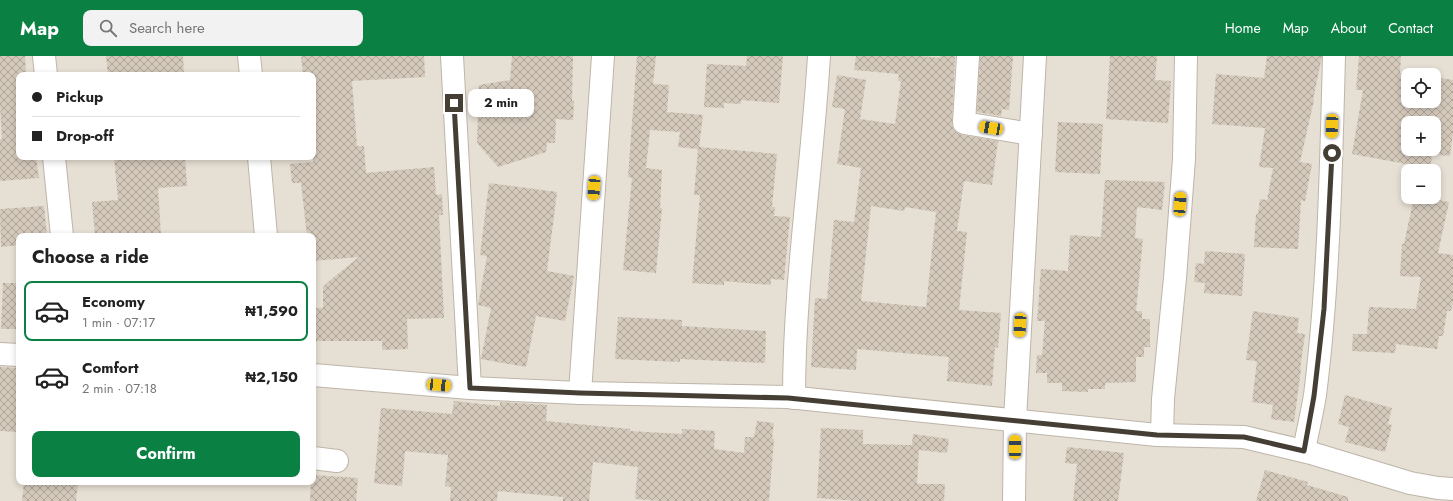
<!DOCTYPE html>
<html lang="en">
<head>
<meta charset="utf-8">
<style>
  :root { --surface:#fff; --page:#f2f2f2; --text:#222; --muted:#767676; --line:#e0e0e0; --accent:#0b8043 }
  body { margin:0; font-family:Jost,sans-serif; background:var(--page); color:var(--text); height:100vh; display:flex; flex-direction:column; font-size:15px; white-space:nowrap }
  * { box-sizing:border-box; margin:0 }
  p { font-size:13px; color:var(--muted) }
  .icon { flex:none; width:22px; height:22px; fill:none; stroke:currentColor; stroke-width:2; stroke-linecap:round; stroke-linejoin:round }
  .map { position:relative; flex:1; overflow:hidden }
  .panel { position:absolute; left:16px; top:177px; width:300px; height:252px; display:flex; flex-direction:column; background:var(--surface); border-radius:8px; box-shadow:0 2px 6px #0003 }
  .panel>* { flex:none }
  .banner { position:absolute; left:16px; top:16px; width:300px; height:88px; border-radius:8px; box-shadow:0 2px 6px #0003; display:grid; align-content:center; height:88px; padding:0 16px; background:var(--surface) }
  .fabs { position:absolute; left:1401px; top:12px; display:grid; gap:8px }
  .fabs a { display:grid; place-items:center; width:40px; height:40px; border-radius:8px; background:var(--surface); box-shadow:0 2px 6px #0003; font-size:20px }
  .end { position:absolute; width:18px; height:18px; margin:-9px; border:5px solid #453e35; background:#fff; box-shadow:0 0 0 2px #fff }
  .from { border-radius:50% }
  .bubble { position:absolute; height:28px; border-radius:8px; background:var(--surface); box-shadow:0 2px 6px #0003; font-size:13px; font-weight:700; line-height:28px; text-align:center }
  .car { position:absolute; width:12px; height:24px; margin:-12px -6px; border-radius:5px; box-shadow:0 0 3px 1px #0007; background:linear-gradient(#f5c518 24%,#345 0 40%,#f5c518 0 76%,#345 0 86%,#f5c518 0) }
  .banner b { display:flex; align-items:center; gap:14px; height:38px; font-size:15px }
  .banner b+b { border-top:1px solid var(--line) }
  .banner i { width:10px; height:10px; background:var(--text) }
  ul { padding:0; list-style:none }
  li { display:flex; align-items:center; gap:12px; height:60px; margin:0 8px 6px; padding:0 8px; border:2px solid transparent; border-radius:8px }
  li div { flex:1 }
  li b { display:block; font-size:15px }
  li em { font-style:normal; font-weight:700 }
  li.current { border-color:var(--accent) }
  li>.icon { width:36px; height:36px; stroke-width:1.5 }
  h2 { padding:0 16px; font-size:18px; line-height:48px }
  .cta { display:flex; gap:8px; margin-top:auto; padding:8px 16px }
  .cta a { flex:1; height:46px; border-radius:8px; background:var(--accent); color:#fff; font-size:16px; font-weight:700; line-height:46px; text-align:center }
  header { display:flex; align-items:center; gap:24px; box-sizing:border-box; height:56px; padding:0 20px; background:var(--accent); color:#fff }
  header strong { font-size:19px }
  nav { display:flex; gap:22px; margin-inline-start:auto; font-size:14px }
  .search { width:280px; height:36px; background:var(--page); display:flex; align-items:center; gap:10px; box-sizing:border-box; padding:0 14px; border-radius:8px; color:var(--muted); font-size:15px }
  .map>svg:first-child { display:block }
  .residential { fill:#e6dfd4; fill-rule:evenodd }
  .building { fill:url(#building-cross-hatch); fill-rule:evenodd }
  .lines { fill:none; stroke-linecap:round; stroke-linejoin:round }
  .minor-casing { stroke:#beb5a9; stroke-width:24 }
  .minor { stroke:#fff; stroke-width:22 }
  .route { stroke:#453e35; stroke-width:5 }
</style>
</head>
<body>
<header>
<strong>Map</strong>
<div class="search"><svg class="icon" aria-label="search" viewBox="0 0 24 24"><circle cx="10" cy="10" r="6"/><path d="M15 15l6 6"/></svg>Search here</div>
<nav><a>Home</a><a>Map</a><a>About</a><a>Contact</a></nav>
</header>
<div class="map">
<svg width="1453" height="445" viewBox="0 0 1453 445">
  <defs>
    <pattern id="building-cross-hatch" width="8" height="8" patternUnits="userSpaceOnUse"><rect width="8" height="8" fill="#d4c9bb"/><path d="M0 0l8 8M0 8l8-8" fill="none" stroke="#aea599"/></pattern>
  </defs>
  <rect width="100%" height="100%" fill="#f2eee6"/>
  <!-- residential -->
  <path class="residential" d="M0 0H1453V445H0ZM19 19H313V101H19ZM1408 19H1434V45H1408ZM1408 67H1434V93H1408ZM1408 115H1434V141H1408ZM19 180H313V426H19Z"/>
  <!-- building -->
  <g class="building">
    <path d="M0 0H25L26 19H19V101H36L39 122 0 125V83H2L0 49Z"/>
    <path d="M106 0H183L184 19H108Z"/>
    <path d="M301 0H424L425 21 352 25 357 90H364L366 117 434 111 436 139 442 138 443 159H439L444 262 407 263 408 293 382 294V285H313V252H323V230L359 201 313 205V180H307L301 127H292L290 108 313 106V19H303Z"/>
    <path d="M512 0H573L572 45H574L573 64 556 63 555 87H547L546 96 498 111 477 87 479 29 510 24Z"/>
    <path d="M637 0H656L653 28 669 29 667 56 703 59 699 91 777 98 772 151H775L774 160 790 161 784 224 771 223V229L724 225V229L692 227 700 139H694L698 93 678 91 680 76 650 74 646 112 662 114 660 152H662L656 217 623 214 632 122 628 121Z"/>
    <path d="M747 0H783L779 47 741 44V48L724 47V52L704 51 707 8 746 10Z"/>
    <path d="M856 0H922L940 2V0H955L952 66 953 73 957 77 962 79 998 85 992 129 964 125 957 175 967 176 959 254 1001 257 998 292 995 291 992 330 947 325 949 301 857 293 856 314 811 311 815 242 827 243 834 164 854 166 861 112 837 108 845 53 832 51 837 19 866 24 860 63 895 68 901 25H898L899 18 854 14ZM871 150 904 155 905 151 936 156 926 251 861 245Z"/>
    <path d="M980 0H1013L1009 54 1002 53 1001 60 977 56Z"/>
    <path d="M1110 0H1157L1155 24 1171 25 1168 67 1106 63Z"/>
    <path d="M1267 0H1322L1313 44H1314L1300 106 1312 108 1305 145 1301 144 1298 193 1254 191 1256 158H1258L1260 143 1267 144 1273 112 1259 111 1265 72 1212 68 1216 18 1264 22Z"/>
    <path d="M1359 0H1401L1400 17 1418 19H1408V45H1434V21L1453 24V77L1450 100 1432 98 1430 115H1410L1411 109 1352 98 1363 34H1356ZM1408 67H1434V93H1408Z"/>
    <path d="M1058 66 1103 68 1100 118 1055 116Z"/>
    <path d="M114 101H185L187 130 158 132 161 180H95L92 146 118 144Z"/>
    <path d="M1105 124 1165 126 1162 154 1137 151 1135 182 1143 183 1136 255H1142V263H1150V291H1144V301H1136V326L1105 327V333H1088V336L1062 335V327H1047V317H1036L1037 299H1042L1045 265H1037L1041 213 1068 215 1070 179 1101 181Z"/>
    <path d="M489 127 557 136 547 215 574 220 565 265 536 260 526 311 481 303 491 252 478 249 487 200 480 199Z"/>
    <path d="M1414 141H1424L1449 146 1438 197 1453 199V245L1451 255H1447L1443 280H1439L1437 293 1396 288 1395 297 1352 295 1353 278H1367L1369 251 1416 253 1421 221 1400 220 1402 188H1404Z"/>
    <path d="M44 150 47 180H19V189L1 191 0 153Z"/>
    <path d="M1205 195 1245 198 1242 240 1204 237 1205 227 1194 226 1196 207 1204 208Z"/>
    <path d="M3 227H19L18 273H1Z"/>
    <path d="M1253 255 1299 262 1297 277 1305 278 1300 313H1301L1294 366 1271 363 1273 349 1252 346 1257 305 1246 304Z"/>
    <path d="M618 261 682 264V270L766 275 765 307 680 303V306L615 303Z"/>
    <path d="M0 311 19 312V376L0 375Z"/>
    <path d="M1345 339 1392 352 1388 368 1392 369 1385 396 1345 386 1349 371 1338 368Z"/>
    <path d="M454 345 500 350V346L547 349 546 365 630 373V375L682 378V373L715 375 714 393 744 397 745 381H754L757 365 774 367 772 382 774 383 769 445H660L635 443 638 411 593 406 589 445H563V441L498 435 497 445H450L451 431 445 430 448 399 405 395 402 430 374 427 381 352 452 358Z"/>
    <path d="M821 372 863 374V388L912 389 913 378 949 383 947 397 919 394 917 428H945L944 445H858L817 442Z"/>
    <path d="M1067 391 1124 397 1118 445H1073L1077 408 1065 407Z"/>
    <path d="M1265 414 1308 426 1307 429 1348 441V445H1256Z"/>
    <path d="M313 419 358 422 356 445H310L311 426H313Z"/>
    <path d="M24 426H78L76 445H22Z"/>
  </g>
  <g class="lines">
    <!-- minor casing -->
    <g class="minor-casing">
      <g id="minor">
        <path d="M44 0 46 19"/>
        <path d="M249 0 251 19"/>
        <path d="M452 0 470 332"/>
        <path d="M968 0 964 67 1031 78"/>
        <path d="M54 101 62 180"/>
        <path d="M259 101 266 180"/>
        <path d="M0 298 19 299"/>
        <path d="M313 319 470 332 580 337 788 341 1157 379 1244 381 1311 397 1410 427 1438 432 1453 433"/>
        <path d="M580 337 603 0"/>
        <path d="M794 342C794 228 812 114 819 0"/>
        <path d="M1162 379 1163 343 1175 222 1184 103 1186 0"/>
        <path d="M1304 395C1307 377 1312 358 1315 339 1329 227 1331 113 1334 0"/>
        <path d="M313 402 337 405"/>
        <path d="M1014 445 1015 364 1035 0"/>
      </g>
    </g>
    <!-- minor -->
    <use href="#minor" class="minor"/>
  </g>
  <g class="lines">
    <!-- route -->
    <path class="route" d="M454 47 470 332 580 337 788 342 1157 379 1244 381 1304 395 1314 340 1324 253 1332 97"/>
  </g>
</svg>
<div class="fabs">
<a><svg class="icon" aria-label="locate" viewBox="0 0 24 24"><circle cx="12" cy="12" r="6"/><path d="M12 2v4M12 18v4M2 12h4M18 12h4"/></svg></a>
<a>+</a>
<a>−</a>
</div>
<i class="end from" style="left:1332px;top:97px"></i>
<i class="end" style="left:454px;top:47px"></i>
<div class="bubble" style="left:468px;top:33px;width:66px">2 min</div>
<i class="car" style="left:1332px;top:70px;rotate:182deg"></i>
<i class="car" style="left:991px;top:72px;rotate:280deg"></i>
<i class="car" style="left:594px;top:132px;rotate:184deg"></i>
<i class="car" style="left:1180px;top:148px;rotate:4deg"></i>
<i class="car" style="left:1020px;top:269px;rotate:183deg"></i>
<i class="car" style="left:439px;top:329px;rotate:95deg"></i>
<i class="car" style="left:1015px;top:391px;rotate:0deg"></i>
<div class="banner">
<b><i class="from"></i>Pickup</b>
<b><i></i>Drop-off</b>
</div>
<section class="panel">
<h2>Choose a ride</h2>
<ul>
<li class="current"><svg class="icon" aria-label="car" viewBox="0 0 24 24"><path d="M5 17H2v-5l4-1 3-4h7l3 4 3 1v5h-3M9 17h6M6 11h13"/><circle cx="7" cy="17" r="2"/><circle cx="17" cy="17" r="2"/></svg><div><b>Economy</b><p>1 min · 07:17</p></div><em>₦1,590</em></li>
<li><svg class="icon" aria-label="car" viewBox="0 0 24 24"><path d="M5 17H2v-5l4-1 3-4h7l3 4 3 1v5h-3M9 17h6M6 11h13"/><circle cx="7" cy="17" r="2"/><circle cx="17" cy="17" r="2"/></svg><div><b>Comfort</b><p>2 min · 07:18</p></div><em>₦2,150</em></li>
</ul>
<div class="cta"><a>Confirm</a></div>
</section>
</div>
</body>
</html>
